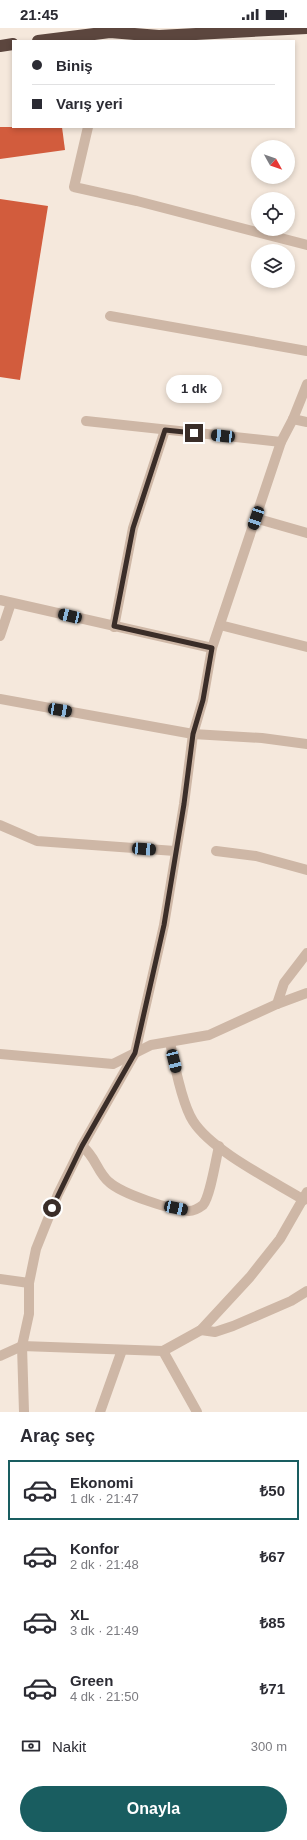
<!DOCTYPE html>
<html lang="tr">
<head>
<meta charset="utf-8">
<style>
  :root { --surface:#fff; --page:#f7f7f7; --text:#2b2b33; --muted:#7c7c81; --line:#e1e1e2; --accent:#195d60 }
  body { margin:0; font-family:Helvetica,sans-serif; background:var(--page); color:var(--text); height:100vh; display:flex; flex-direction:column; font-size:15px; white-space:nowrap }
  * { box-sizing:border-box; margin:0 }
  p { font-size:13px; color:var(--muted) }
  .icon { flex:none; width:22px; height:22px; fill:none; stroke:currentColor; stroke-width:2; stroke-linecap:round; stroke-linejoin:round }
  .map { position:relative; height:1384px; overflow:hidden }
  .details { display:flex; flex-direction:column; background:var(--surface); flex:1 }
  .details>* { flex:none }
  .top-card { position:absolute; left:12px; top:12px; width:283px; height:88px; border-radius:0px; box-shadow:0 2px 6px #0003; display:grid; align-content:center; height:88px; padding:0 20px; background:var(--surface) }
  .needle { width:26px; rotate:130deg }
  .controls { position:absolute; left:251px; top:112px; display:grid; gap:8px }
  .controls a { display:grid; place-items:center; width:44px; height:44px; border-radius:50%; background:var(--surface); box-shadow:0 2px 6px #0003; font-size:20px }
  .end { position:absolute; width:18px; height:18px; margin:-9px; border:5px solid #3a2d28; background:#fff; box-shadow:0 0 0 2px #fff }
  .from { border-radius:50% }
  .bubble { position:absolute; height:28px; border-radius:14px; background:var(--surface); box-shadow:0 2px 6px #0003; font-size:13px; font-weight:700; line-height:28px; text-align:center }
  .car { position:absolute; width:12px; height:24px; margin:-12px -6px; border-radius:5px; box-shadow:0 0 3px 1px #0007; background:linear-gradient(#222 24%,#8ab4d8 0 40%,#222 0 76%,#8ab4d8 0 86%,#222 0) }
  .top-card b { display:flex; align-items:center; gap:14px; height:38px; font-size:15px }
  .top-card b+b { border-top:1px solid var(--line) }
  .top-card i { width:10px; height:10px; background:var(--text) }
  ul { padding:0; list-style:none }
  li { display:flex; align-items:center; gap:12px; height:60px; margin:0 8px 6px; padding:0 12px; border:2px solid transparent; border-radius:0px }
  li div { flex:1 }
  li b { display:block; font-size:15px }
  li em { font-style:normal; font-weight:700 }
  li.current { border-color:var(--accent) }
  li>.icon { width:36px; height:36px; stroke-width:1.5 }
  h2 { padding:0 20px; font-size:18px; line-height:48px }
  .pay { display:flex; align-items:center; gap:10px; height:44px; padding:0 20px; font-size:15px }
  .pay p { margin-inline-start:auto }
  .cta { display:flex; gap:8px; margin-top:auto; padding:8px 20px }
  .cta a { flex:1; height:46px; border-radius:24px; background:var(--accent); color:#fff; font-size:16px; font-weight:700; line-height:46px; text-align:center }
  .status { display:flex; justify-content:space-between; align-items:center; height:28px; padding:0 20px; background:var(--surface); direction:ltr }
  .status svg { height:11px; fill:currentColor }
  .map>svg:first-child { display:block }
  .building { fill:#d25c3d }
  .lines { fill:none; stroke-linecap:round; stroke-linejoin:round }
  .minor { stroke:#ceb7a6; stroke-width:10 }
  .highway { stroke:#5c463e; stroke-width:12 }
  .route { stroke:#3a2d28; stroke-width:5 }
</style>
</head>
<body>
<div class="status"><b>21:45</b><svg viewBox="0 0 49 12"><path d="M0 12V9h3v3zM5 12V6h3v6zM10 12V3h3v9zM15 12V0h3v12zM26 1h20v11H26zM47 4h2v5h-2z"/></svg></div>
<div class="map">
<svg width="307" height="1384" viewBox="0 0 307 1384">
  <rect width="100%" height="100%" fill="#f5e8dc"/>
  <!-- building -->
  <g class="building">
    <path d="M0 99H62L65 122 0 131Z"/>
    <path d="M0 171 48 178 20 352 0 349Z"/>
  </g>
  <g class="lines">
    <!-- minor -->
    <g class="minor">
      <path d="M88 99 74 159 137 173 307 217"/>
      <path d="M110 288 307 323"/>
      <path d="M293 391 307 394"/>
      <path d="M86 393 281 414"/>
      <path d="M255 490 307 505"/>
      <path d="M0 572 212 620"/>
      <path d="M220 597 307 619"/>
      <path d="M114 599 133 500 165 402"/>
      <path d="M0 608 11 575"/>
      <path d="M0 671 193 706 262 710 307 716"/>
      <path d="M0 797 37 813 175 823"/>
      <path d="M216 823 256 828 307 842"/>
      <path d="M277 976 284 955 307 925"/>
      <path d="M170 1014C174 1035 182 1076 193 1093 212 1123 273 1153 304 1172"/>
      <path d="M0 1026 113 1036 151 1017 209 1007 277 976 307 965"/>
      <path d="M82 1118C96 1129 97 1144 109 1154 122 1166 171 1182 189 1183 194 1183 199 1180 203 1177 210 1169 216 1131 219 1118"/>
      <path d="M0 1251 29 1255"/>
      <path d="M201 1302 215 1304 233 1298 291 1273 307 1263"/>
      <path d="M163 1323 197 1384"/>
      <path d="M0 1328 22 1318 163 1323 201 1302 250 1249 280 1211 307 1164"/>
      <path d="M24 1384 22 1318 29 1286V1255L36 1221 58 1166 82 1118 135 1025 164 897 184 776 193 706 203 672 212 620 281 414 293 391 307 356"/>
      <path d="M100 1384 122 1322"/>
    </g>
    <!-- highway -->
    <g class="highway">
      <path d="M38 13 110 4 159 8 307 0"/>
      <path d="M0 18 13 16"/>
    </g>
  </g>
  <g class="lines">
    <!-- route -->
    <path class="route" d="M52 1180 82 1118 135 1025 164 897 184 776 193 706 203 672 212 620 114 598 133 500 165 402 194 405"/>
  </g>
</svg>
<div class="controls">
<a><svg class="needle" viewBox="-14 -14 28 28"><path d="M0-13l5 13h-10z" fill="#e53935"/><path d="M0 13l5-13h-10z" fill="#7c7c81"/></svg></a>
<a><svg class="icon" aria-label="locate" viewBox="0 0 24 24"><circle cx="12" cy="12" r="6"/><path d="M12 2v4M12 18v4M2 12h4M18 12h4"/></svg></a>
<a><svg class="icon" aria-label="layers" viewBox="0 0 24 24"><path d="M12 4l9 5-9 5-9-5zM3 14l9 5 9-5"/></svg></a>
</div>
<i class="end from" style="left:52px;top:1180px"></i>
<i class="end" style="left:194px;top:405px"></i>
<div class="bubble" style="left:166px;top:347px;width:56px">1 dk</div>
<i class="car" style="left:223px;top:408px;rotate:276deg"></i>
<i class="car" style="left:256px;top:490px;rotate:199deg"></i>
<i class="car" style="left:70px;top:588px;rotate:283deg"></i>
<i class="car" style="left:60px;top:682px;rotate:100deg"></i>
<i class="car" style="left:144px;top:821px;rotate:94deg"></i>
<i class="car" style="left:174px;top:1033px;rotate:166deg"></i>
<i class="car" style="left:176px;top:1180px;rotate:102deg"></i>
<div class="top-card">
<b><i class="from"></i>Biniş</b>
<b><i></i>Varış yeri</b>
</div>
</div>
<section class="details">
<h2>Araç seç</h2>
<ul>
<li class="current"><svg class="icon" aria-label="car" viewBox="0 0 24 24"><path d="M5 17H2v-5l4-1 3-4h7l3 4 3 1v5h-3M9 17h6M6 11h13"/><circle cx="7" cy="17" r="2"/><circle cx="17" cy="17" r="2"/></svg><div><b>Ekonomi</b><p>1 dk · 21:47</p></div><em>₺50</em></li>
<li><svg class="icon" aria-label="car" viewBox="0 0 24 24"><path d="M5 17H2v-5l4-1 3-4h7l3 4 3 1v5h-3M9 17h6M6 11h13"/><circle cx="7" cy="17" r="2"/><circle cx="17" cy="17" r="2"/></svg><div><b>Konfor</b><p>2 dk · 21:48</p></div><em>₺67</em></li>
<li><svg class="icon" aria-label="car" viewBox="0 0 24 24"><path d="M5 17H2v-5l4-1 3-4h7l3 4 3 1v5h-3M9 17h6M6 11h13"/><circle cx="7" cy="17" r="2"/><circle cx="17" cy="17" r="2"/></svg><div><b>XL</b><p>3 dk · 21:49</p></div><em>₺85</em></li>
<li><svg class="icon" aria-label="car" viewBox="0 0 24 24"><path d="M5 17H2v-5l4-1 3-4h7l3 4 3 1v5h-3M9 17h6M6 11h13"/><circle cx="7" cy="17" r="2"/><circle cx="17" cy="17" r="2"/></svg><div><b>Green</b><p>4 dk · 21:50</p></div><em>₺71</em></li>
</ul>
<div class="pay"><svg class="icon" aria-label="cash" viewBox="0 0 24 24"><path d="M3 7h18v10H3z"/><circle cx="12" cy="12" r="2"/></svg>Nakit<p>300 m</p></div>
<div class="cta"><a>Onayla</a></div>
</section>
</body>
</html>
